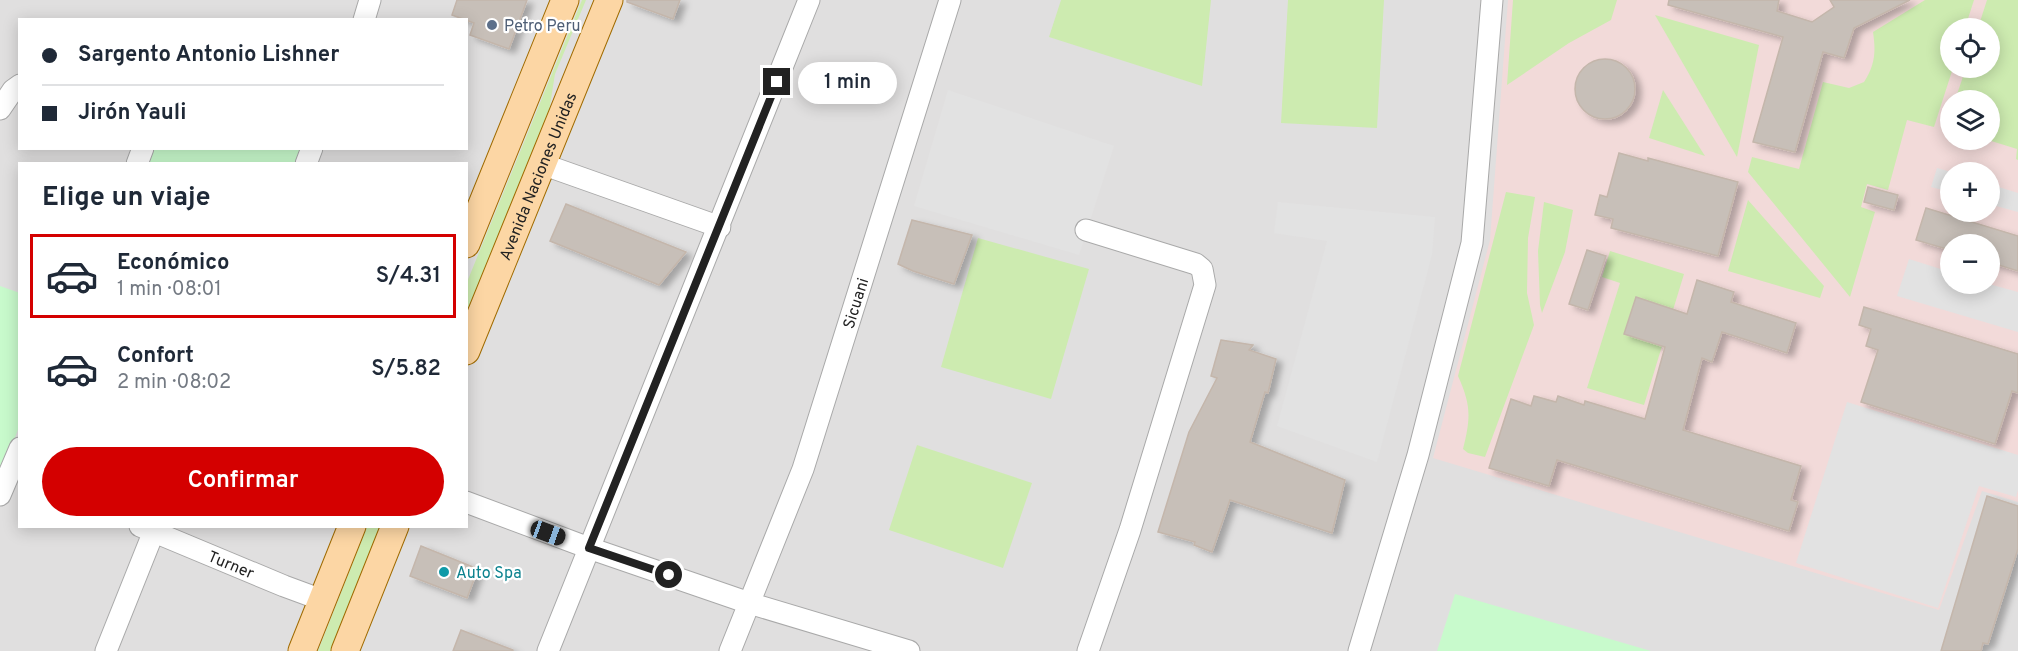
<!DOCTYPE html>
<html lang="es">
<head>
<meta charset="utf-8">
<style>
  :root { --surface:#fff; --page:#f2f2f3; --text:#1f2937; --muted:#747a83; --line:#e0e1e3; --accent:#d40000 }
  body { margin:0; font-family:Overpass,sans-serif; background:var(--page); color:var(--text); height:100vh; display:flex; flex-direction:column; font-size:22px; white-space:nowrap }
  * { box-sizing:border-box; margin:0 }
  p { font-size:20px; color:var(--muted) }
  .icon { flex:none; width:33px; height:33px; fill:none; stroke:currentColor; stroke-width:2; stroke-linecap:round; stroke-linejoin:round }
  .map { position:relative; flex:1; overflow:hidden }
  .panel { position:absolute; left:18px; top:162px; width:450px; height:366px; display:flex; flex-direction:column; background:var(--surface); border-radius:0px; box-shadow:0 3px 15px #0003 }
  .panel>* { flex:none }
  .hud { position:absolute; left:18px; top:18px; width:450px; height:132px; border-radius:0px; box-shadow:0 3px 15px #0003; display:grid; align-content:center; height:132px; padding:0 24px; background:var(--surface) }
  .buttons { position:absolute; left:1940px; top:18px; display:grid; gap:12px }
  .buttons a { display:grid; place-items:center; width:60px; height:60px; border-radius:50%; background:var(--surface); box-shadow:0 3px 15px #0003; font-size:30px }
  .end { position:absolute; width:27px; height:27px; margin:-14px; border:8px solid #222; background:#fff; box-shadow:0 0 0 3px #fff }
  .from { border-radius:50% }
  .bubble { position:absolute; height:42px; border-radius:21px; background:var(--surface); box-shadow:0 3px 15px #0003; font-size:20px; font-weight:600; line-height:42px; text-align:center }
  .car { position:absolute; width:18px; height:36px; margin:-18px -9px; border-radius:8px; box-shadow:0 0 4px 2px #0007; background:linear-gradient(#222 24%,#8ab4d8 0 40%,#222 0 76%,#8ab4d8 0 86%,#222 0) }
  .hud b { display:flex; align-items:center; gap:21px; height:57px; font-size:22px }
  .hud b+b { border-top:2px solid var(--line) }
  .hud i { width:15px; height:15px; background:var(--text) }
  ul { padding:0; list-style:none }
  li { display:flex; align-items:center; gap:18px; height:84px; margin:0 12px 9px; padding:0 12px; border:3px solid transparent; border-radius:0px }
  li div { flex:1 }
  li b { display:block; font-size:22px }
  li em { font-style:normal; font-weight:600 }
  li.active { border-color:var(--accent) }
  li>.icon { width:54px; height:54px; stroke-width:1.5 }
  h2 { padding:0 24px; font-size:27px; line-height:72px }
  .action { display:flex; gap:12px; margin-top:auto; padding:12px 24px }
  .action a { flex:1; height:69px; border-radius:36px; background:var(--accent); color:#fff; font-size:24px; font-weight:600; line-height:69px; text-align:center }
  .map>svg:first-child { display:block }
  .residential { fill:#e0dfdf; fill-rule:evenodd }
  .commercial { fill:#f2dad9; fill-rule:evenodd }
  .grass { fill:#cdebb0 }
  .park { fill:#c8facc }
  .parking { fill:#e2e2e2 }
  .building { fill:#c7bfb8; stroke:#c4b6ab; stroke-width:1.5; filter:url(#shadow) }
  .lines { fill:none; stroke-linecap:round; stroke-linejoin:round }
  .minor-casing { stroke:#a9a9a9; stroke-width:23 }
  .major-casing { stroke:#a06b00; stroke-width:29 }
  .minor { stroke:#fff; stroke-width:21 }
  .major { stroke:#fcd6a4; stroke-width:27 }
  .route { stroke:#222; stroke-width:8 }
  .service-dot { fill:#5c6f8a; stroke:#fff; stroke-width:2 }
  .culture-dot { fill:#0f9aa8; stroke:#fff; stroke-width:2 }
  .labels { text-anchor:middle; stroke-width:4.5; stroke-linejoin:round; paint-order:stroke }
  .service-label { font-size:16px; fill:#4e5e75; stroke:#fff; text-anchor:start }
  .street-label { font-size:16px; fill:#222; stroke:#fff }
  .culture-label { font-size:16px; fill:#0d838f; stroke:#fff; text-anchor:start }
</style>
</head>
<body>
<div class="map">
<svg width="2018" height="651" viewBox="0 0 2018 651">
  <defs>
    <filter id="shadow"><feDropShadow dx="6" dy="4" stdDeviation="3" flood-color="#0004"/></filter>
  </defs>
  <rect width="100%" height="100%" fill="#f2efe9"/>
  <!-- residential -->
  <path class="residential" d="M0 0H2018V651H0ZM20 20H466V148H20ZM1950 28H1989V68H1950ZM1950 100H1989V140H1950ZM20 164H466V526H20ZM1950 172H1989V212H1950ZM1950 244H1989V284H1950Z"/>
  <!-- commercial -->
  <path class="commercial" d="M1508 0H2018V502L1982 491 1939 610 1433 458 1490 240ZM1950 28H1989V68H1950ZM1950 100H1989V140H1950ZM1950 172H1989V212H1950ZM1950 244H1989V284H1950Z"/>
  <!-- grass -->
  <g class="grass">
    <path d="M582 0H586L555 74 548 118 466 320 467 282Z"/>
    <path d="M1061 0H1211L1202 86 1049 37Z"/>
    <path d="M1288 0H1384L1377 128 1281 123Z"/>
    <path d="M1513 0H1617L1611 20 1569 43 1507 85Z"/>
    <path d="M1925 0H1974L1965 28H1950V68H1953L1934 127 1907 120 1888 190 1867 184 1861 207 1875 212 1850 297 1748 172 1752 157 1799 169 1823 82 1849 88 1864 82C1875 65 1876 52 1873 32Z"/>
    <path d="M1987 0H2018V160L2016 159 2017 149 1988 140 1989 100H1955L1966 68H1989V28H1978Z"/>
    <path d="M1655 15 1759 45 1737 157Z"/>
    <path d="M1663 90 1705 156 1649 138Z"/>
    <path d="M1506 192 1535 197 1528 238 1527 293 1534 325 1485 457 1468 453 1463 449C1471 417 1471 405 1458 376Z"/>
    <path d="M1748 200 1824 286 1820 298 1728 271Z"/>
    <path d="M1544 202 1573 210 1565 252 1542 313 1540 305 1538 251Z"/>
    <path d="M978 238 1089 269 1051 399 941 367Z"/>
    <path d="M1610 251 1684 274 1644 405 1587 388 1620 283 1602 277Z"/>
    <path d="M917 445 1032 483 1003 568 889 530Z"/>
    <path d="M367 527H384L334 651H318Z"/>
  </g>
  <!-- park -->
  <g class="park">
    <path d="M153 149H311L305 163 147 164Z"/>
    <path d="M0 286 20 293 19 427 0 476Z"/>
    <path d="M1455 594 1651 651H1437Z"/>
  </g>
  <!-- parking -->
  <g class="parking">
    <path d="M948 90 1114 146 1079 255 914 206Z"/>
    <path d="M1937 168 1951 172 1950 192 1931 187Z"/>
    <path d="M1989 184 2018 193V212L1989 204Z"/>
    <path d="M1278 202 1435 217 1432 255 1377 462 1277 426 1327 241 1274 233Z"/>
    <path d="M1909 259 1950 272V284H1989L2018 292V332L1897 296Z"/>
    <path d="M1847 402 2018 455V490L2016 497 1979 486 1938 608 1796 563Z"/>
  </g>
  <!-- building -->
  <g class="building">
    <path d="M457 0H527L509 49 470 35 474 23 452 15Z"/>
    <path d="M627 0H680L673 19 627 2Z"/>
    <path d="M1669 0H1779L1777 11 1812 22 1834 7 1830 0H1910L1854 28 1844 58 1823 52 1795 152 1753 142 1783 37 1668 5Z"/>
    <circle cx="1605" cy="89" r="30"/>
    <path d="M1619 153 1648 161V158L1738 182 1718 256 1611 228 1613 219 1595 215 1600 195 1607 197Z"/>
    <path d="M1868 187 1898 195 1894 210 1864 202Z"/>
    <path d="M566 204 686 252 659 285 550 241Z"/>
    <path d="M1926 208 2018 236V271L1989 262V244H1950V250L1916 240Z"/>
    <path d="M912 220 972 235 954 284 913 271 898 264Z"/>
    <path d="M1587 250 1606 256 1588 310 1569 304Z"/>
    <path d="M1697 280 1734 292 1731 302 1796 323 1787 353 1722 332 1712 362 1702 358 1683 430 1801 466 1791 500 1798 502 1789 531 1557 460 1549 486 1489 468 1511 399 1531 406 1534 396 1556 402 1558 396 1584 405 1585 401 1645 419 1665 347 1624 334 1636 297 1687 314Z"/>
    <path d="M1864 307 2018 354V393L2012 391 1995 444 1861 402 1878 350 1866 346 1871 329 1859 325Z"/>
    <path d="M1221 340 1253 345 1249 350 1276 359 1268 393 1265 392 1250 442 1345 480 1332 533 1230 500 1212 552 1194 545 1195 542 1158 532 1189 432 1217 378 1211 376Z"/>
    <path d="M1987 496 2018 506V549L1988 644 1983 643 1981 651H1941Z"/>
    <path d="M421 546 478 569 467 598 410 576Z"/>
    <path d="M461 630 513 650V651H453Z"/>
  </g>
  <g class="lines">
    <!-- minor casing -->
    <g class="minor-casing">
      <g id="minor">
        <path d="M364 20 370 0"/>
        <path d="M0 109 13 90 20 85"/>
        <path d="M137 164 143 148"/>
        <path d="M306 164 312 148"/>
        <path d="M542 164 720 227"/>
        <path d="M1086 230 1196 264 1202 269 1205 285 1130 530 1088 651"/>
        <path d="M0 495 20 448"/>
        <path d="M466 502 589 548 749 603 909 651"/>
        <path id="s1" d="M140 526 284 586 322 600"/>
        <path d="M106 651 156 526"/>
        <path d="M548 651 809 0"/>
        <path id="s2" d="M730 651 803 469 950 0"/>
        <path d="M1359 651 1418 455 1472 243 1492 0"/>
      </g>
    </g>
    <!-- major casing -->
    <g class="major-casing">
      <g id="major">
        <path d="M466 244 565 0"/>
        <path id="s3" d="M466 351 609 0"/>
        <path d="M302 651 352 526"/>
        <path d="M345 651 395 526"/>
      </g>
    </g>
    <!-- minor -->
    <use href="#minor" class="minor"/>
    <!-- major -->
    <use href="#major" class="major"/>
  </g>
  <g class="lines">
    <!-- route -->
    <path class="route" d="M669 575 589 548 777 82"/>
  </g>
  <!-- markers -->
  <circle class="service-dot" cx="492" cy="25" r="6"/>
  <circle class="culture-dot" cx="444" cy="572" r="6"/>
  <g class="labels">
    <!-- service labels -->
    <g class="service-label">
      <text x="504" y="31">Petro Peru</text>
    </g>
    <!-- street labels -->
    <g class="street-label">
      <text dy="6" stroke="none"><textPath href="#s3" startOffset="189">Avenida Naciones Unidas</textPath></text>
      <text dy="6" stroke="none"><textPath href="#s2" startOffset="370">Sicuani</textPath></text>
      <text dy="6" stroke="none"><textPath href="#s1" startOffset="99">Turner</textPath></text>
    </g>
    <!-- culture labels -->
    <g class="culture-label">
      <text x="456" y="578">Auto Spa</text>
    </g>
  </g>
</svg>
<div class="buttons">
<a><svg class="icon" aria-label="locate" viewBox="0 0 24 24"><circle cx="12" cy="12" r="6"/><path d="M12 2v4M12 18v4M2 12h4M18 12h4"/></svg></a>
<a><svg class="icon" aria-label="layers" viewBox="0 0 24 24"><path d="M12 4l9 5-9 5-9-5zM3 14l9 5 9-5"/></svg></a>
<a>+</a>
<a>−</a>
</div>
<i class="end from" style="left:669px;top:575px"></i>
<i class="end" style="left:777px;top:82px"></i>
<div class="bubble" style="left:798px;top:62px;width:99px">1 min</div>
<i class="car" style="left:548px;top:533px;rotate:110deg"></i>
<div class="hud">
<b><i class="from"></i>Sargento Antonio Lishner</b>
<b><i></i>Jirón Yauli</b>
</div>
<section class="panel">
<h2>Elige un viaje</h2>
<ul>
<li class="active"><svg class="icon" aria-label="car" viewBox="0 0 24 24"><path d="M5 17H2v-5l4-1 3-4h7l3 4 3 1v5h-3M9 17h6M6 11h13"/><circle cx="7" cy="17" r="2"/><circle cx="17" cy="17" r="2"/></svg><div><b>Económico</b><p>1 min · 08:01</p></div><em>S/4.31</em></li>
<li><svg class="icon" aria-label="car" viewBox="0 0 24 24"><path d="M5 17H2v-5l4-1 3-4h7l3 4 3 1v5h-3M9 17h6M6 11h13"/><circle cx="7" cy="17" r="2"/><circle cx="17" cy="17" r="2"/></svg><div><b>Confort</b><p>2 min · 08:02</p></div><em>S/5.82</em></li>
</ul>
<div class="action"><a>Confirmar</a></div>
</section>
</div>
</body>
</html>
